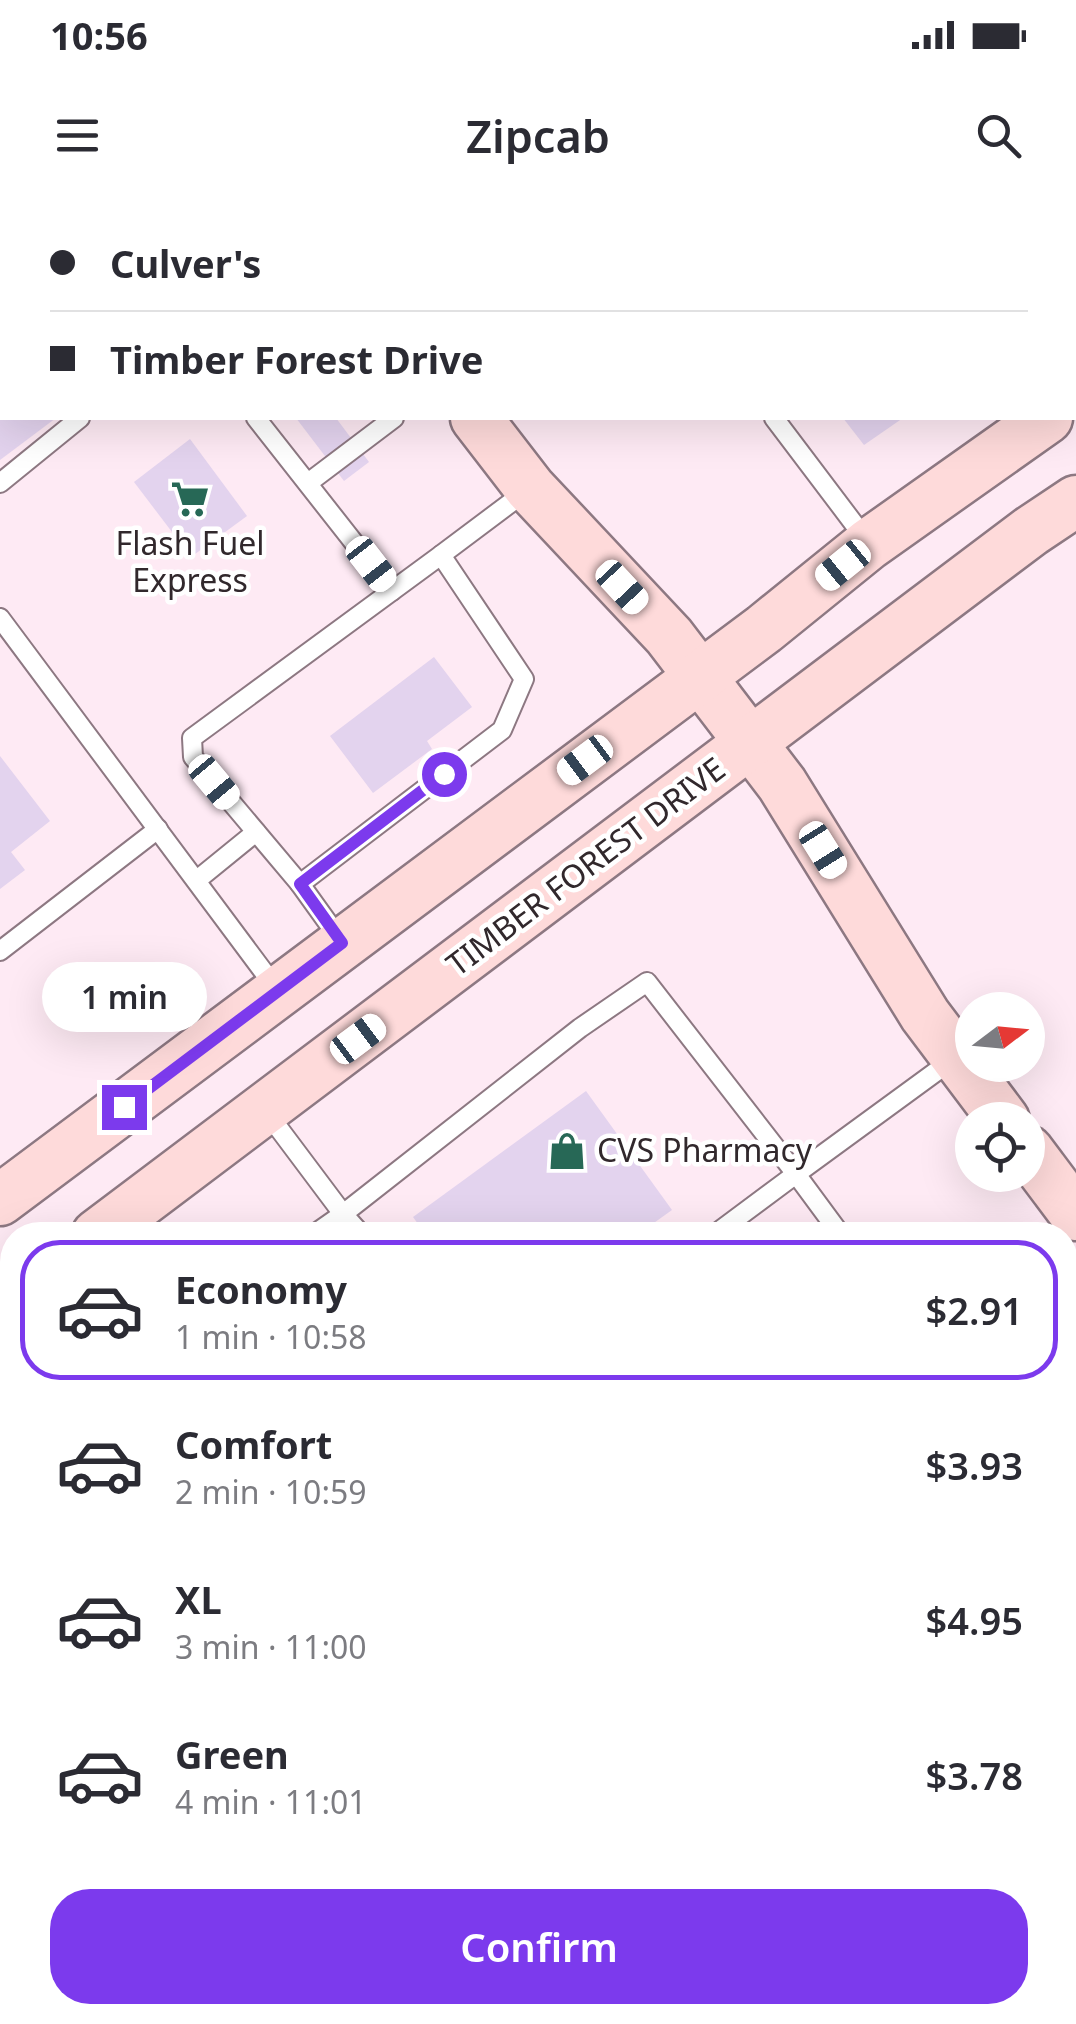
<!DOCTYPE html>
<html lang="en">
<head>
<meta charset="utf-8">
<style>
  :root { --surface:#fff; --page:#f2f2f3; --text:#2b2b33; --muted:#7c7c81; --line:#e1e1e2; --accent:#7c3aed }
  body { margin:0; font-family:"Noto Sans",sans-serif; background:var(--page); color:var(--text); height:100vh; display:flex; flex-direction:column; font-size:38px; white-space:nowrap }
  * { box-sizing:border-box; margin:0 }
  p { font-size:32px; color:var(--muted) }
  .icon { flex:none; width:55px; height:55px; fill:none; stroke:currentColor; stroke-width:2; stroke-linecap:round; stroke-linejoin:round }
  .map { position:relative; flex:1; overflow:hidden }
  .sheet { position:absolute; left:0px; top:1022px; width:1078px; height:802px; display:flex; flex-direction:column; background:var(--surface); border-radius:40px 40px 0 0; box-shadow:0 10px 40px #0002 }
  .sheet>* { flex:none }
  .guide { position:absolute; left:0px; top:0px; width:1078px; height:220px; box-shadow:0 10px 40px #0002; display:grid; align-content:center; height:220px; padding:0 50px; background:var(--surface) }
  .needle { width:65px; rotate:74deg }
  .fabs { position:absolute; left:955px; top:792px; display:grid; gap:20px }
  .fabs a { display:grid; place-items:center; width:90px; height:90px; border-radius:50%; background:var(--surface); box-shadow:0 10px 40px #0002; font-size:50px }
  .end { position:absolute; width:45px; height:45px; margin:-22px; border:12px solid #7c3aed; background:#fff; box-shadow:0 0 0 5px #fff }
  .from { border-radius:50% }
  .bubble { position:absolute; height:70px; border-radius:35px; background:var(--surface); box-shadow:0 10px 40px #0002; font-size:32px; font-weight:600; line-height:70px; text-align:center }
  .car { position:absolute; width:30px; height:60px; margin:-30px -15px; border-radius:12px; box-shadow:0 0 8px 2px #0007; background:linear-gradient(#fff 24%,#345 0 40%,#fff 0 76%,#345 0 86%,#fff 0) }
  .guide b { display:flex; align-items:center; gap:35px; height:95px; font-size:38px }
  .guide b+b { border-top:2px solid var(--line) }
  .guide i { width:25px; height:25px; background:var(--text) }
  ul { padding:18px 0 0; list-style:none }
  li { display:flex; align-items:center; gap:30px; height:140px; margin:0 20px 15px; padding:0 30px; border:5px solid transparent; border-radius:40px }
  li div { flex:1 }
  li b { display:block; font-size:38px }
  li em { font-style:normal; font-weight:600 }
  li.selected { border-color:var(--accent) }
  li>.icon { width:90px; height:90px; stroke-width:1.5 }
  .action { display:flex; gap:20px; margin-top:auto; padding:20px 50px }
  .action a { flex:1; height:115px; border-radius:40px; background:var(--accent); color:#fff; font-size:40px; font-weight:600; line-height:115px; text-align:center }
  .status { display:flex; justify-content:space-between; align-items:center; height:70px; padding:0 50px; background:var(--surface); direction:ltr }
  .status svg { height:28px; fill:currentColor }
  header { display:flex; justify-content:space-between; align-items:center; height:130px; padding:0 50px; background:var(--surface); font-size:45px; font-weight:600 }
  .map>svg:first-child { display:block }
  .building { fill:#e3d3ee }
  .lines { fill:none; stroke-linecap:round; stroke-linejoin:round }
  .lane-casing { stroke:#8d7882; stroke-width:22 }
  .street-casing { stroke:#8d7882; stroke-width:40 }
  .secondary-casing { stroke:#8d7882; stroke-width:55 }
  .lane { stroke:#fff; stroke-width:18 }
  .street { stroke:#fff; stroke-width:35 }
  .secondary { stroke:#fedada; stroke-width:50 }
  .route { stroke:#7c3aed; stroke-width:12 }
  .labels { text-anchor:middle; stroke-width:9; stroke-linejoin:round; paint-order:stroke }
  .poi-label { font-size:32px; fill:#31282c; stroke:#fff }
  .street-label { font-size:32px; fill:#31282c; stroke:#fff }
</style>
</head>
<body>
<div class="status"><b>10:56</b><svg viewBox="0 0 49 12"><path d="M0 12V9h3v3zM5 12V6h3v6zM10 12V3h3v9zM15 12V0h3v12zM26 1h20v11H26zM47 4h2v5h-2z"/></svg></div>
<header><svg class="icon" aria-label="menu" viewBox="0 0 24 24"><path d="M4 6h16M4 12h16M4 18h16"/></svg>Zipcab<svg class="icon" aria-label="search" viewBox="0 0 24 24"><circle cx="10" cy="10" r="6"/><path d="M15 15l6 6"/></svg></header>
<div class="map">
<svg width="1076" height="1824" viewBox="0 0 1076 1824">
  <rect width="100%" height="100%" fill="#feeaf4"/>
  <!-- building -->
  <g class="building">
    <path d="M0 218H56L0 260Z"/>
    <path d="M296 218H336L369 262 344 281Z"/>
    <path d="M843 218H903L864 245Z"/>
    <path d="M190 239 247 316 191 357 134 282Z"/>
    <path d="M434 457 472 507 427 541 432 549 373 593 330 536Z"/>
    <path d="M0 556 50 621 11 652 25 670 0 689Z"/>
    <path d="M586 891 672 1010 637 1035H426L413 1017Z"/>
    <path d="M4 1431 12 1443V1690L0 1670V1434Z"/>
  </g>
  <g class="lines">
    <!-- lane casing -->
    <g class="lane-casing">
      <g id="lane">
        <path d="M84 0 86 2"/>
        <path d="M205 0 206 2"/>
        <path d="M611 0 613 2"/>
        <path d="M847 0 849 2"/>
        <path d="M947 0 949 2"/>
        <path d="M401 2 404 0"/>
        <path d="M0 53 2 56"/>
        <path d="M1075 179 1076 180"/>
        <path d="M256 218 392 391"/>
        <path d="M774 218 867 341"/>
        <path d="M0 283 80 218"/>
        <path d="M308 283 394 218"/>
        <path d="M0 418 278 791"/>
        <path d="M197 680 256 632"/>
        <path d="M300 684 193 557 192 538 441 355"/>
        <path d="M341 741 300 684 502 530 524 479 441 355 529 289"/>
        <path d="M0 751 158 629"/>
        <path d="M265 910 343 1014 580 828 647 782 796 974 952 860"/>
        <path d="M313 1035 343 1014 362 1035"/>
        <path d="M714 1035 796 974 841 1035"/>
        <path d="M0 1328 12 1342"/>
        <path d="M1065 1338 1076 1353"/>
        <path d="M0 1408 12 1398"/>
        <path d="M1065 1477 1076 1469"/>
        <path d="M1065 1602 1076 1593"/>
        <path d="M771 1824 774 1812"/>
      </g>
    </g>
    <!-- street casing -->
    <g class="street-casing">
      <g id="street">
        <path d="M0 1231 12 1246"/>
        <path d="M579 1812 644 1824"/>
      </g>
    </g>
    <!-- secondary casing -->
    <g class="secondary-casing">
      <g id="secondary">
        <path d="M314 0 315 2"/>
        <path d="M476 218 530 288 669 436 782 584 925 815 1004 920"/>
        <path d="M1028 951 1076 1015"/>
        <path d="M0 1000 764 429 869 344 1047 218"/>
        <path d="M97 1035 1031 331 1076 301"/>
        <path d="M0 1107 12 1098"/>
      </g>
    </g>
    <!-- lane -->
    <use href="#lane" class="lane"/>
    <!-- street -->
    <use href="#street" class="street"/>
    <!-- secondary -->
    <use href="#secondary" class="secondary"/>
  </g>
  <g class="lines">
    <!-- route -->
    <path class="route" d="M124 907 342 743 300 684 444 574"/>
  </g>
  <!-- icons -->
  <defs>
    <g id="supermarket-bare" transform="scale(3)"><path d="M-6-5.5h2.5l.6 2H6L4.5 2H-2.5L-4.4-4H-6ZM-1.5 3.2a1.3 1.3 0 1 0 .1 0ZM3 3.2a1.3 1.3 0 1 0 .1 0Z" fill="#276856" stroke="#fff" stroke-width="2.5" paint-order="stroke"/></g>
    <g id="shop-bare" transform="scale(3)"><path d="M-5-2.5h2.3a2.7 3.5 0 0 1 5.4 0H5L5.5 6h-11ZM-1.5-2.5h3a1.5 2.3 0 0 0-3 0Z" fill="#276856" stroke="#fff" stroke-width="2.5" paint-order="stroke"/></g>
  </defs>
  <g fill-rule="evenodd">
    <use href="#supermarket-bare" x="190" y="299"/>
    <use href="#shop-bare" x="567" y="951"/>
  </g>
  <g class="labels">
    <!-- poi labels -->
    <g class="poi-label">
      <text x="190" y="355">Flash Fuel<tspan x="190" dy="37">Express</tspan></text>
      <text x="597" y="962" text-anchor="start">CVS Pharmacy</text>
    </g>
    <!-- street labels -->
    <g class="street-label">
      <text transform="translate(586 667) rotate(-37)" y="11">TIMBER FOREST DRIVE</text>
    </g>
  </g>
</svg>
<div class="fabs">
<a><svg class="needle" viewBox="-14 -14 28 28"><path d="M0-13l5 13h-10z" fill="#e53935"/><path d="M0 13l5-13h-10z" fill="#7c7c81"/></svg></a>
<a><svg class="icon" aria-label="locate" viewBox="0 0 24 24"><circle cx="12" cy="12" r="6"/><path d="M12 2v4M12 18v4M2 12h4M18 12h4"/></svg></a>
</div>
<i class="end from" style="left:444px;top:574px"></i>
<i class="end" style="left:124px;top:907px"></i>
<div class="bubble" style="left:42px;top:762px;width:165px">1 min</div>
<i class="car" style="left:371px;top:364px;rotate:142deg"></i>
<i class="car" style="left:843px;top:365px;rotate:231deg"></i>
<i class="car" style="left:622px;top:387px;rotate:137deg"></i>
<i class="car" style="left:585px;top:560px;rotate:233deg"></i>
<i class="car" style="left:214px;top:582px;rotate:140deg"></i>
<i class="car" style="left:823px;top:650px;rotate:148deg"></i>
<i class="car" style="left:358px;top:839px;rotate:53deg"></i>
<div class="guide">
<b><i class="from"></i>Culver's</b>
<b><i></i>Timber Forest Drive</b>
</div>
<section class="sheet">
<ul>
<li class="selected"><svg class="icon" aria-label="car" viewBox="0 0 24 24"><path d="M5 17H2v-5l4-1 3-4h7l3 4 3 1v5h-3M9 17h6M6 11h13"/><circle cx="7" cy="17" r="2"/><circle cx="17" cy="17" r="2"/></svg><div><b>Economy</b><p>1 min · 10:58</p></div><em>$2.91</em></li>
<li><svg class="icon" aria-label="car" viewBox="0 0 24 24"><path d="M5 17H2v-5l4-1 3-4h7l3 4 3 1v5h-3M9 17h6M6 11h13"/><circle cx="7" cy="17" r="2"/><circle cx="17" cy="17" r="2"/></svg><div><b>Comfort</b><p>2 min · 10:59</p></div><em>$3.93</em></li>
<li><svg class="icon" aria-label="car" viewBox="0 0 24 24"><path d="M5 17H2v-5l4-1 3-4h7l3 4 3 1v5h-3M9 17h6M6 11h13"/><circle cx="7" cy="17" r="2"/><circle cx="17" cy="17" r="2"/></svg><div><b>XL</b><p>3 min · 11:00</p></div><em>$4.95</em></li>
<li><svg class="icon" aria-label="car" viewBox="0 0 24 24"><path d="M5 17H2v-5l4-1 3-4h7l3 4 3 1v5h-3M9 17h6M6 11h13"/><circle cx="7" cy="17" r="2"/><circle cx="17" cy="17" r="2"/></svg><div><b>Green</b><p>4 min · 11:01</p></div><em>$3.78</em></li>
</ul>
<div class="action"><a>Confirm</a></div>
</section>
</div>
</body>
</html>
